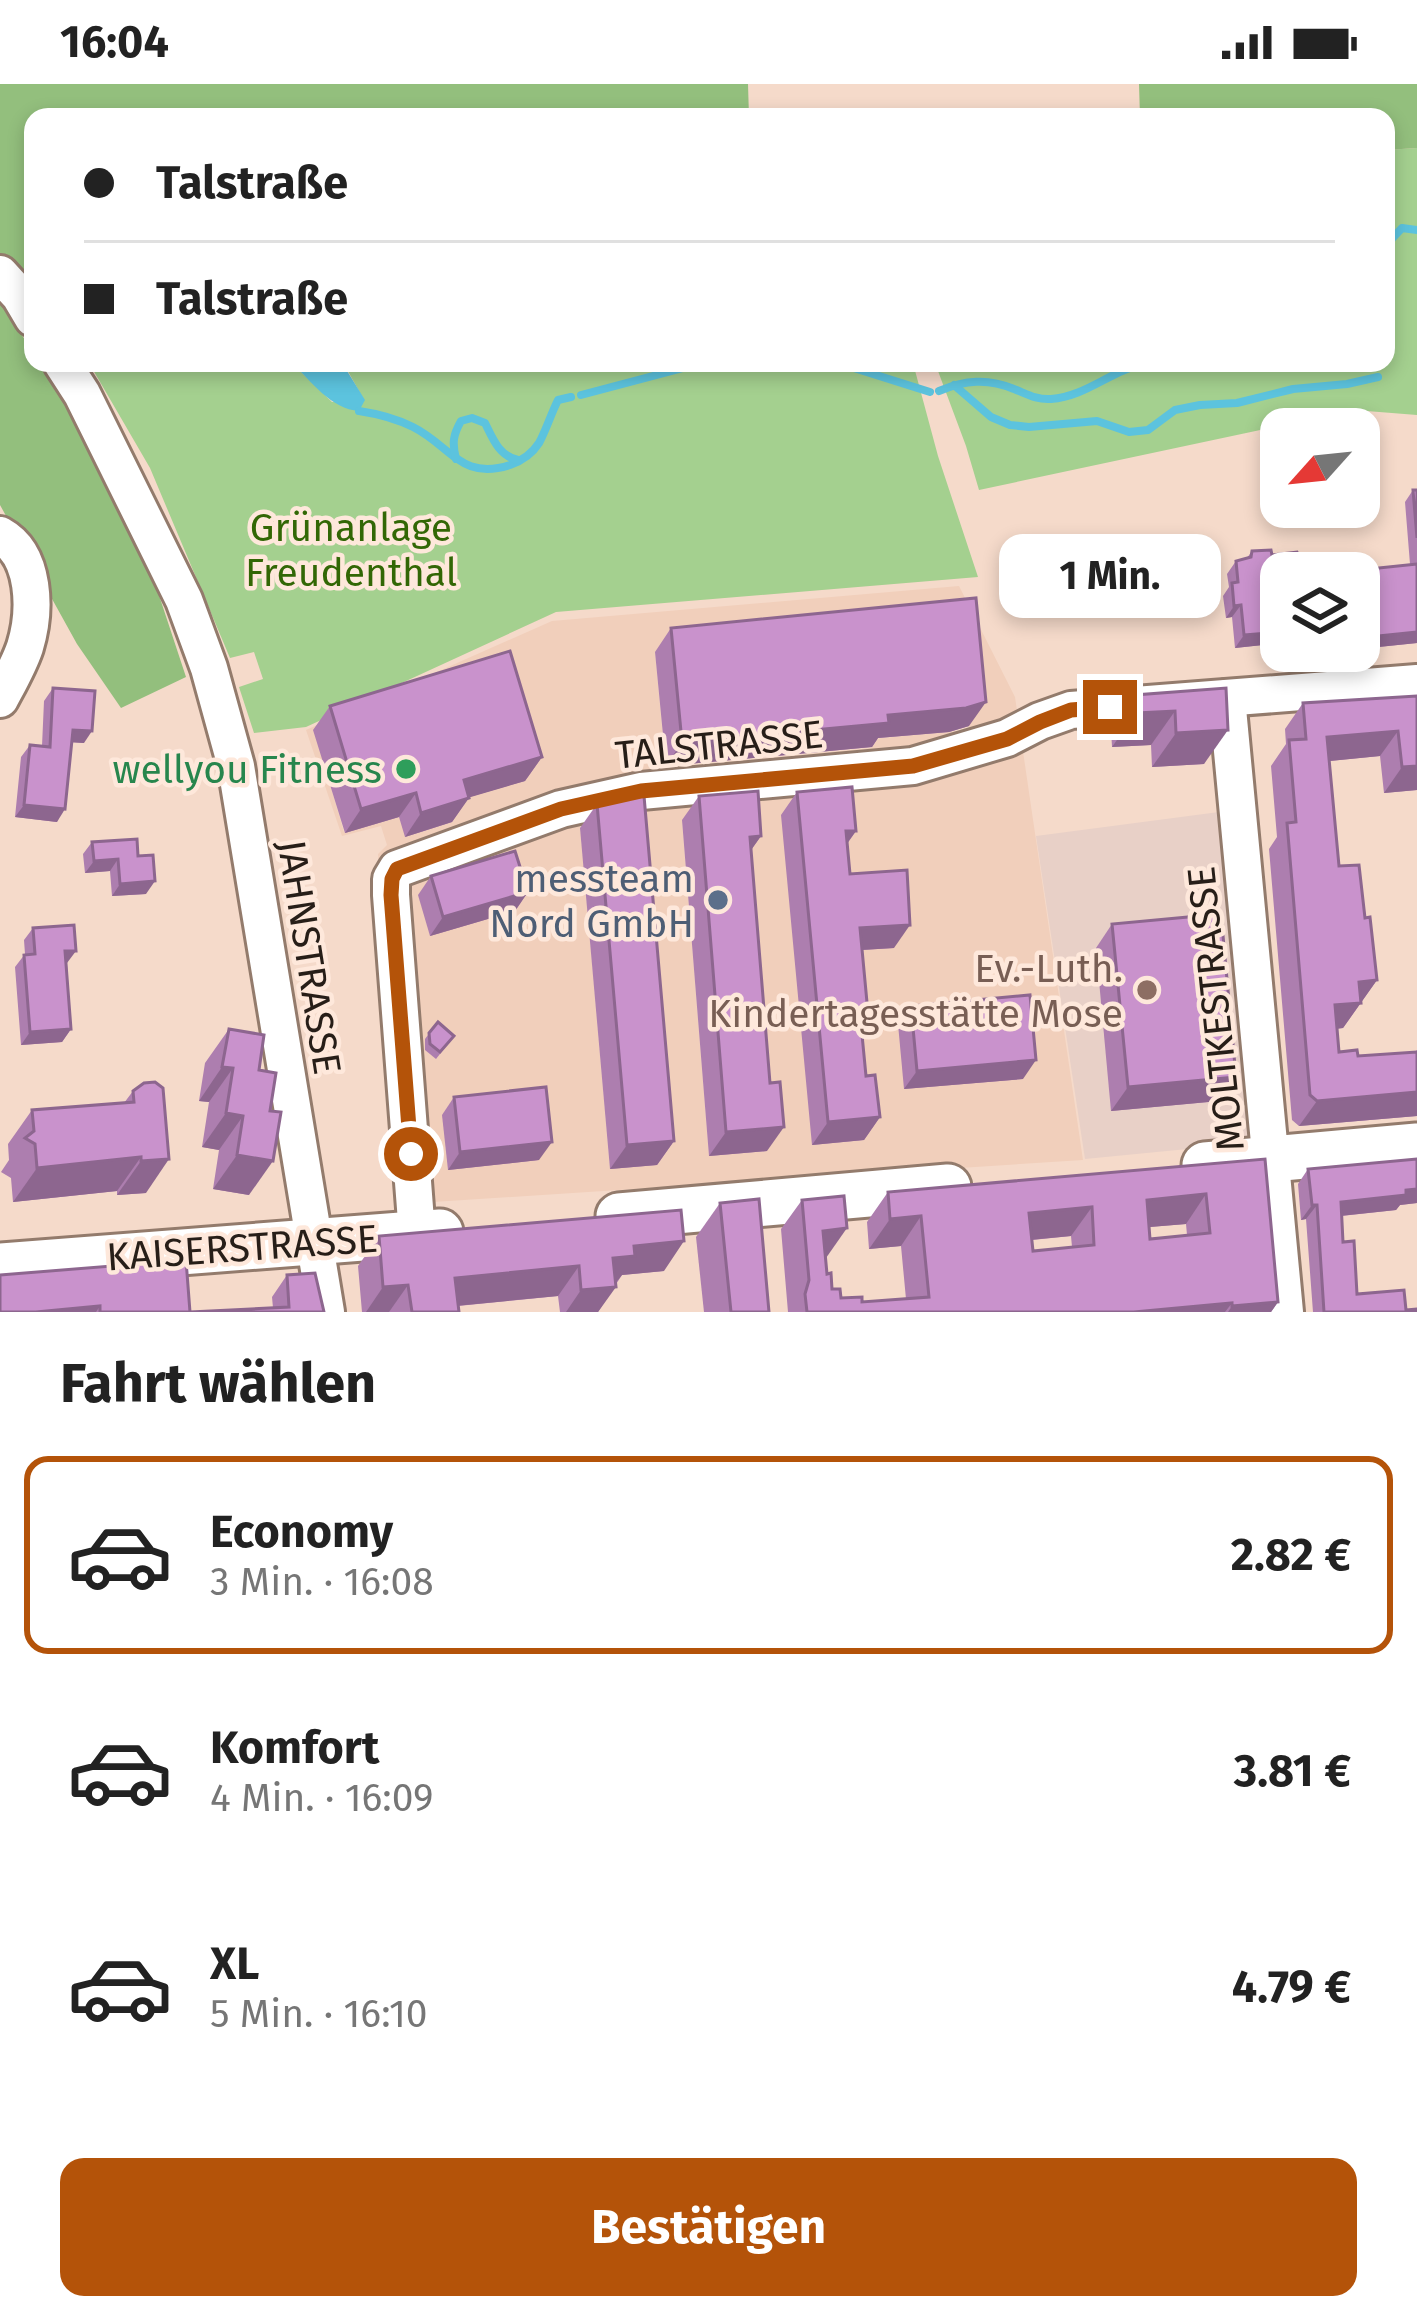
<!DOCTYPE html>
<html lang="de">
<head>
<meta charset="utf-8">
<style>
  :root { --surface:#fff; --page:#f2f2f2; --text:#222; --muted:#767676; --line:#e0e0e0; --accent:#b45309 }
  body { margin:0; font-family:"Fira Sans",sans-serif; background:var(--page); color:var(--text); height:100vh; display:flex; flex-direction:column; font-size:45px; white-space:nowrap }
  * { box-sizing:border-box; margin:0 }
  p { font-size:39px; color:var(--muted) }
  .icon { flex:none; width:66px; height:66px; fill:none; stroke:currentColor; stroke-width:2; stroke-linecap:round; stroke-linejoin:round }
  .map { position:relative; height:1228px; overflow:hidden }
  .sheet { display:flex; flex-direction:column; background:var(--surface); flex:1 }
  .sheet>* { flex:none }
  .guide { position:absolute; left:24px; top:24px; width:1371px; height:264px; border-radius:24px; box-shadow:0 6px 18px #0003; display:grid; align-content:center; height:264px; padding:0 60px; background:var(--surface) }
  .needle { width:78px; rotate:243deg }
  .tools { position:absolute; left:1260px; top:324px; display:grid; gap:24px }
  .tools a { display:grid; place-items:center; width:120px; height:120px; border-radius:24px; background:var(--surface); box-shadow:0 6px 18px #0003; font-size:60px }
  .end { position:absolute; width:54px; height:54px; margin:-27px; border:15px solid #b45309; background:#fff; box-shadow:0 0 0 6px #fff }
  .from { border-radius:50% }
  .bubble { position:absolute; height:84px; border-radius:24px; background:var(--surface); box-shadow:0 6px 18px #0003; font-size:39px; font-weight:700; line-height:84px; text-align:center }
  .guide b { display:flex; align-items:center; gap:42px; height:114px; font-size:45px }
  .guide b+b { border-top:3px solid var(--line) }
  .guide i { width:30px; height:30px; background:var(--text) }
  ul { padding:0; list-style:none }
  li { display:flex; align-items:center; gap:36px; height:198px; margin:0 24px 18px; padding:0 36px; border:6px solid transparent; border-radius:24px }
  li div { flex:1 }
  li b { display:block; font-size:45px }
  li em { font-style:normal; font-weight:700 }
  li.active { border-color:var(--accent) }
  li>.icon { width:108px; height:108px; stroke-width:1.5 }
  h2 { padding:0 60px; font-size:54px; line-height:144px }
  .button { display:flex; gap:24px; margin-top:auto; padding:24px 60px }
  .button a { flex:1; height:138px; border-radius:24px; background:var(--accent); color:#fff; font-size:48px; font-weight:700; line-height:138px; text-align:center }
  .status { display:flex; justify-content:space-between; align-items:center; height:84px; padding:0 60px; background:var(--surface); direction:ltr }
  .status svg { height:33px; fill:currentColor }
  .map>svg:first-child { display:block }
  .built { fill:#f1cfbb; fill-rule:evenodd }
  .education { fill:#e8d0c7 }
  .green { fill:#a4d08f }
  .forest { fill:#93bf7d }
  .water { fill:#5cc3de }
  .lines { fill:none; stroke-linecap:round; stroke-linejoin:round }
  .stream { stroke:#5cc3de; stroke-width:8 }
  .minor-casing { stroke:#937b6c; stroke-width:42 }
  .major-casing { stroke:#937b6c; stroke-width:51 }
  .minor { stroke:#fff; stroke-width:36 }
  .major { stroke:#fff; stroke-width:45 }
  .wall { fill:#ad7eaf; fill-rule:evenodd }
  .shaded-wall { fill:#8d668f }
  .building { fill:#c992cc; stroke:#8d668f; stroke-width:3; fill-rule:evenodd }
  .route { stroke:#b45309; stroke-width:15 }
  .leisure-dot { fill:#2e9e5b; stroke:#fee8db; stroke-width:4.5 }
  .service-dot { fill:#5c6f8a; stroke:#fee8db; stroke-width:4.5 }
  .education-dot { fill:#8d6e63; stroke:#fee8db; stroke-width:4.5 }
  .labels { text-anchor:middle; stroke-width:9; stroke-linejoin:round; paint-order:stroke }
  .park-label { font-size:39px; fill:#326705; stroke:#fee8db }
  .street-label { font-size:39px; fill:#271e18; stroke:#fee8db }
  .leisure-label { font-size:39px; fill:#27864d; stroke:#fee8db; text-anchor:end }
  .service-label { font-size:39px; fill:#4e5e75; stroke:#fee8db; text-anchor:end }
  .education-label { font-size:39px; fill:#785e54; stroke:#fee8db; text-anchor:end }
</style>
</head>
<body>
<div class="status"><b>16:04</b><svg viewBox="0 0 49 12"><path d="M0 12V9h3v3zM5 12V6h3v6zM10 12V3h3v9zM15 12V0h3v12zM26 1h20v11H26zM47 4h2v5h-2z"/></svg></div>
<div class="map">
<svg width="1417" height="1228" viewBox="0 0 1417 1228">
  <rect width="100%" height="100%" fill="#f5daca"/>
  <!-- built -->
  <path class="built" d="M959 502 1015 613 1083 1076 402 1120 378 770 387 761 381 742 342 752 306 646 552 537ZM958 539 969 646 871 655V664L666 684 655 568ZM314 645 452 738 406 752 399 733 344 748ZM626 736 610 1084 580 741ZM682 737 767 1067H766L709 1071Z"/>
  <!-- education -->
  <path class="education" d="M1219 728 1249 1059 1085 1075 1036 752Z"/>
  <!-- green -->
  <g class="green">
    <path d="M1417 64V331L1354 326 979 406 966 362 935 279H1386V66Z"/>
    <path d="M89 279H292L332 318 364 316 345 282 339 279H913L938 372 978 493 556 528 306 643 254 649 239 603 263 595 254 568 230 574 150 384Z"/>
  </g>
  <!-- forest -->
  <g class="forest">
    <path d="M0 0H748L749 33H33V204L0 169Z"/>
    <path d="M1139 0H1417V64L1386 66V33H1140Z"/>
    <path d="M0 218 33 268V279H40L69 324 151 487 186 593 121 624 77 560 0 421Z"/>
  </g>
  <!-- water -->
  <path class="water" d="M292 279H339L344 282 365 316 359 327C331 325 312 298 292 279Z"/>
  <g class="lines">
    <!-- stream -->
    <g class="stream">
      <path d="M1386 161 1402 144 1417 146"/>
      <path d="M838 279 930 308"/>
      <path d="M954 301 991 333 1010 341 1029 343 1097 337 1129 348 1148 346 1175 326 1200 321 1237 319 1293 305 1347 300 1378 293"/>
      <path d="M939 307C965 296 988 294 1014 305 1027 310 1036 316 1051 315 1089 312 1112 284 1150 279"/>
      <path d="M581 311 702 279"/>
      <path d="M359 327C379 330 395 334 413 343 451 362 461 397 510 381 521 377 532 370 539 359 546 346 551 330 558 316L571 313"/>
      <path d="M456 375C452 359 453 351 461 337L472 334 485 339C493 355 499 372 518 376"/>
    </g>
    <!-- minor casing -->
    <g class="minor-casing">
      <g id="minor">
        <path d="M0 190 20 212 33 234"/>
        <path d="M62 279 82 310 184 516 209 584 236 682 326 1228"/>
        <path d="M0 451C36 471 36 527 25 563 19 581 9 598 0 615"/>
        <path d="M1227 614 1285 1228"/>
        <path d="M417 1150 391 811V795L397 785 561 725 641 707 913 682 1007 654 1040 637 1071 626 1417 599"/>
      </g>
    </g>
    <!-- major casing -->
    <g class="major-casing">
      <g id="major">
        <path d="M1205 1081 1417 1062"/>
        <path d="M619 1132 948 1103"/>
        <path d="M0 1182 440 1148"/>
      </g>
    </g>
    <!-- minor -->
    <use href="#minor" class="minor"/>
    <!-- major -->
    <use href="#major" class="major"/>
  </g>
  <!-- wall -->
  <g class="wall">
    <path d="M1413 406H1417V559L1359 565V489H1349L1350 487 1410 480 1405 418Z"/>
    <path d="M1252 467 1272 471 1281 489V559L1235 564 1232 533 1226 534 1223 512 1229 503 1227 490 1236 477 1247 474Z"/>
    <path d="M671 544 969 642 949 648 878 654 872 663 666 682 655 568Z"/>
    <path d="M53 604 84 659 72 658 57 738 15 733 21 673 30 661 42 662 44 617Z"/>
    <path d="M1226 604 1204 680 1152 683 1151 661 1112 663 1111 645 1135 611Z"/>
    <path d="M1417 612V706L1384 709 1380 672 1329 677 1339 782 1365 834 1377 896 1343 944 1337 945 1339 968 1358 972 1415 968 1417 966V1032L1299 1042 1292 1036 1269 765 1277 753 1271 682 1286 660 1285 645 1303 619Z"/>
    <path d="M330 622 542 673 525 697 469 713 452 738 405 753 399 733 345 749 313 646Z"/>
    <path d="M797 708 856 747 847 760 850 790 894 864 862 866 861 939 866 992 880 1033 864 1056 812 1061 781 731Z"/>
    <path d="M699 712 761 752 751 766 767 1067 709 1072 682 736Z"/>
    <path d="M597 720 674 1057 657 1081 610 1085 580 744Z"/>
    <path d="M92 758 138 772 146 810 112 812 110 787 85 789 83 770Z"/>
    <path d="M431 792 528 808 515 827 430 852 418 811Z"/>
    <path d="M1112 840 1236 993 1219 1017 1111 1027 1096 864Z"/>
    <path d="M33 844 67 879 71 945 62 958 21 961 15 883 25 870 24 856Z"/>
    <path d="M911 922 1023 995 904 1005 898 940Z"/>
    <path d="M438 938 454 952 436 975 425 966V955Z"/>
    <path d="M229 945 259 986 249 1111 213 1105 219 1066 202 1063 209 1018 199 1017 205 979Z"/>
    <path d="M133 1007 146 1109 117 1111V1107L13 1118 11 1094 1 1088 9 1076 8 1060 32 1026 124 1019Z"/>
    <path d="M454 1013 539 1076 448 1086 442 1031Z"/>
    <path d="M1265 1075 1278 1218 1271 1228H788L781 1145 802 1116 826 1174 827 1190 832 1205 841 1214 862 1218 906 1215 901 1162 869 1165 867 1138 888 1108ZM1186 1140 1187 1151 1150 1155 1149 1143ZM1071 1152 1072 1163 1033 1167 1032 1156Z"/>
    <path d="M1417 1075V1119L1400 1121 1396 1126 1341 1132 1343 1158 1357 1210 1417 1228H1313L1306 1135 1301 1136 1298 1100 1308 1085Z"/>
    <path d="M720 1119 769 1228H704L696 1153Z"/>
    <path d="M379 1152 664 1187 622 1191 598 1228H560L558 1212 458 1222 459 1228H362L358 1182Z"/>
    <path d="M0 1191 190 1228 273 1224 272 1213 287 1191 324 1228H0Z"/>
  </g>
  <!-- shaded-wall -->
  <g class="shaded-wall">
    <path d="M1241 521 1232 533 1226 534 1234 522Z"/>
    <path d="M1281 548V559L1235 564 1244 551Z"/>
    <path d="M1417 548V559L1359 565V554Z"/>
    <path d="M986 618 969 642 949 648 878 654 872 663 666 682 682 658Z"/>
    <path d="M1175 627 1151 661 1112 663 1136 629Z"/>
    <path d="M73 646 92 647 84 659 65 658Z"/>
    <path d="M1228 646 1204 680 1152 683 1176 649Z"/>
    <path d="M1398 647 1380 672 1310 679 1327 653Z"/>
    <path d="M542 673 525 697 447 720 464 696Z"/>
    <path d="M1417 682V706L1384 709 1402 683Z"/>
    <path d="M416 709 399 733 345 749 361 725Z"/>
    <path d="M469 714 452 738 405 753 421 729Z"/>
    <path d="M24 721 65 725 57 738 15 733Z"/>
    <path d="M846 747H856L840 769Z"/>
    <path d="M761 752 744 776 750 753Z"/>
    <path d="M118 775 110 787 85 789 94 777Z"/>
    <path d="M155 797 146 810 112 812 120 800Z"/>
    <path d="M528 808 515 827 430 852 443 833Z"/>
    <path d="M910 841 894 864 844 867 860 844Z"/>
    <path d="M65 867H76L67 879 56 880Z"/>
    <path d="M1377 896 1343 944 1317 946 1335 921 1359 898Z"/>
    <path d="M71 945 62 958 21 961 30 948Z"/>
    <path d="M1036 976 1023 995 904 1005 917 987Z"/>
    <path d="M222 983 233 984 209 1018 199 1017Z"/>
    <path d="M1236 993 1219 1017 1111 1027 1128 1003Z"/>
    <path d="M1417 1008V1032L1299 1042 1317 1017Z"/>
    <path d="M226 1029 243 1032 219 1066 202 1063Z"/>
    <path d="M880 1033 864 1056 812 1061 828 1038Z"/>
    <path d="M784 1043 767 1067 709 1072 726 1048Z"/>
    <path d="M674 1057 657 1081 610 1085 627 1061Z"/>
    <path d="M552 1058 539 1076 448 1086 460 1068Z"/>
    <path d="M237 1071 273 1077 249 1111 213 1105Z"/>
    <path d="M141 1073 117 1107 13 1118 37 1084Z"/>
    <path d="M169 1075 146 1109 117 1111 141 1077Z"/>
    <path d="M1417 1105V1119L1400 1121 1396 1126 1330 1133 1341 1118Z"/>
    <path d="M1206 1110 1186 1140 1126 1145 1147 1116Z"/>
    <path d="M1312 1121H1317L1306 1135 1301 1136Z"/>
    <path d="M1092 1123 1071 1152 1009 1158 1029 1129Z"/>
    <path d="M921 1132 901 1162 869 1165 890 1135Z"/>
    <path d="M847 1144 826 1174 823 1147Z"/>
    <path d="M684 1157 664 1187 622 1191 614 1201 613 1174 634 1162Z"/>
    <path d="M579 1182 558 1212 434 1224 455 1194Z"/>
    <path d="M408 1201 389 1228H366L383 1203Z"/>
    <path d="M616 1203 598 1228H566L581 1206Z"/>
    <path d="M1278 1218 1271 1228H1228L1232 1222Z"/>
    <path d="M1232 1219 1225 1228H1134Z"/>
    <path d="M100 1222 96 1228H35V1227Z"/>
  </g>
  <!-- building -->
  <g class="building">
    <path d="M1413 406H1417V454Z"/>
    <path d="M1271 466 1272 471 1297 468 1302 478 1314 488 1281 489V548L1244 551 1241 521 1234 522 1232 499 1238 498 1236 477 1251 473 1252 467Z"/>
    <path d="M1417 480V548L1359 554V489H1351L1350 487Z"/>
    <path d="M976 514 986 618 966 624 888 631 889 639 682 658 671 544Z"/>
    <path d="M510 567 542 673 464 696 469 714 421 729 416 709 361 725 330 622Z"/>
    <path d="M53 604 95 607 92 647 73 646 65 725 24 721 30 661 50 663Z"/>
    <path d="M1226 604 1228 646 1176 649 1175 627 1136 629 1135 611Z"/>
    <path d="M1417 612V682L1402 683 1398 647 1327 653 1339 782 1359 781 1365 834 1370 833 1377 896 1359 898 1361 919 1335 921 1339 968 1357 966 1358 972 1417 968V1008L1317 1017 1310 1011 1287 739 1296 738 1289 656 1306 655 1303 619Z"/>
    <path d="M852 703 856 747H846L850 790 907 786 910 841 860 844 868 929 860 930 866 992 875 991 880 1033 828 1038 797 708Z"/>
    <path d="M758 707 761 752 750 753 770 999 780 998 784 1043 726 1048 699 712Z"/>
    <path d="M644 712 674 1057 627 1061 597 720Z"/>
    <path d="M137 755 138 772 153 771 155 797 120 800 118 775 94 777 92 758Z"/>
    <path d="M515 767 528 808 443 833 431 792Z"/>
    <path d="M1221 830 1236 993 1128 1003 1112 840Z"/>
    <path d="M74 841 76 867H65L71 945 30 948 24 871 35 870 33 844Z"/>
    <path d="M1030 911 1036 976 917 987 911 922Z"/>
    <path d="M438 938 454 952 440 968 430 960 429 949Z"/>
    <path d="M229 945 264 951 259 986 276 989 270 1027 281 1028 273 1077 237 1071 243 1032 226 1029 233 984 222 983Z"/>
    <path d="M155 998 163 1004 169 1075 141 1077V1073L37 1084 35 1060 25 1054 34 1047 32 1026 134 1018 133 1007 144 999Z"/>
    <path d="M546 1003 552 1058 460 1068 454 1013Z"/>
    <path d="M1265 1075 1278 1218 1232 1222V1219L1134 1228H807L805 1210 809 1196 802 1116 844 1112 847 1144 823 1147 827 1190 831 1189 832 1205H840L841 1214 862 1213V1218L929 1213 921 1132 890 1135 888 1108ZM1206 1110 1210 1149 1150 1155 1147 1116ZM1092 1123 1094 1161 1033 1167 1029 1129Z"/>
    <path d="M1417 1075V1105L1406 1106V1111L1341 1118 1343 1158 1354 1157 1357 1210 1404 1206 1406 1226 1417 1225V1228H1324L1317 1121H1312L1308 1085Z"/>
    <path d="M759 1115 769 1228H731L720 1119Z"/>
    <path d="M681 1126 684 1157 634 1162 635 1172 613 1174 616 1203 581 1206 579 1182 455 1194 459 1228H412L408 1201 383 1203 379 1152Z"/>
    <path d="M186 1176 190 1228 289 1223 287 1191 315 1189 324 1228H100V1222L36 1228H0V1191Z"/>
  </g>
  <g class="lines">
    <!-- route -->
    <path class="route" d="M411 1070 391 811 392 795 397 785 561 725 641 707 913 682 1007 655 1040 638 1071 626 1110 623"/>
  </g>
  <!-- markers -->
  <circle class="leisure-dot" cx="406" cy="685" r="12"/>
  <circle class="service-dot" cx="718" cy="816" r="12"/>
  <circle class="education-dot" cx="1147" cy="906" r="12"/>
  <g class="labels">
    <!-- park labels -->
    <g class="park-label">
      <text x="351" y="457">Grünanlage<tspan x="351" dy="45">Freudenthal</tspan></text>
    </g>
    <!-- street labels -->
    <g class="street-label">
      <text transform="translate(719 660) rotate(-6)" y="14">TALSTRASSE</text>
      <text transform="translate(310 873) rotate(81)" y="14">JAHNSTRASSE</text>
      <text transform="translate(1215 925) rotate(-96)" y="14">MOLTKESTRASSE</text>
      <text transform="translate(242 1163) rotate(-4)" y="14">KAISERSTRASSE</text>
    </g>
    <!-- leisure labels -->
    <g class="leisure-label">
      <text x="382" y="699">wellyou Fitness</text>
    </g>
    <!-- service labels -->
    <g class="service-label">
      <text x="694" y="808">messteam<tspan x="694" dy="45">Nord GmbH</tspan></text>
    </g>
    <!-- education labels -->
    <g class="education-label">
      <text x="1123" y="898">Ev.-Luth.<tspan x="1123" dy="45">Kindertagesstätte Mose</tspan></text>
    </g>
  </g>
</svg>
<div class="tools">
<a><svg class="needle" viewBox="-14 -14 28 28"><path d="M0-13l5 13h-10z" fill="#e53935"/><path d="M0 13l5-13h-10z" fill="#767676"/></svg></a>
<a><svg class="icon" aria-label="layers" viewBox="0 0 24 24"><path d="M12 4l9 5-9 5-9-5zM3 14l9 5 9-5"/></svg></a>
</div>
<i class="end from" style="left:411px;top:1070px"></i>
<i class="end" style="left:1110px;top:623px"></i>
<div class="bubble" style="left:999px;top:450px;width:222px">1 Min.</div>
<div class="guide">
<b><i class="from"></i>Talstraße</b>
<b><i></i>Talstraße</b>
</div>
</div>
<section class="sheet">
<h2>Fahrt wählen</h2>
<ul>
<li class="active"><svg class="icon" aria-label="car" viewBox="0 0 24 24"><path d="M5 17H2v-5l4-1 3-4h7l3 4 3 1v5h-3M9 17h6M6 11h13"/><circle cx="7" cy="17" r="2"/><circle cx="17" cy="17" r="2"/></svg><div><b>Economy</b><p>3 Min. · 16:08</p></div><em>2.82 €</em></li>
<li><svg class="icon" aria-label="car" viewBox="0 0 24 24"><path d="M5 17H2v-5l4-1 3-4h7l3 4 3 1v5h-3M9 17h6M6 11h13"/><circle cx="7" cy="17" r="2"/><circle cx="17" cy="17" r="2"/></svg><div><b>Komfort</b><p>4 Min. · 16:09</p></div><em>3.81 €</em></li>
<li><svg class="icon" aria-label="car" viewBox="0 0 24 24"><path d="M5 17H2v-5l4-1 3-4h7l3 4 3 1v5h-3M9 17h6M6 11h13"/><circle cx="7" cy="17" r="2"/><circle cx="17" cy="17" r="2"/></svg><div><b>XL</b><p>5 Min. · 16:10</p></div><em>4.79 €</em></li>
</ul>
<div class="button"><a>Bestätigen</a></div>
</section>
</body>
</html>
